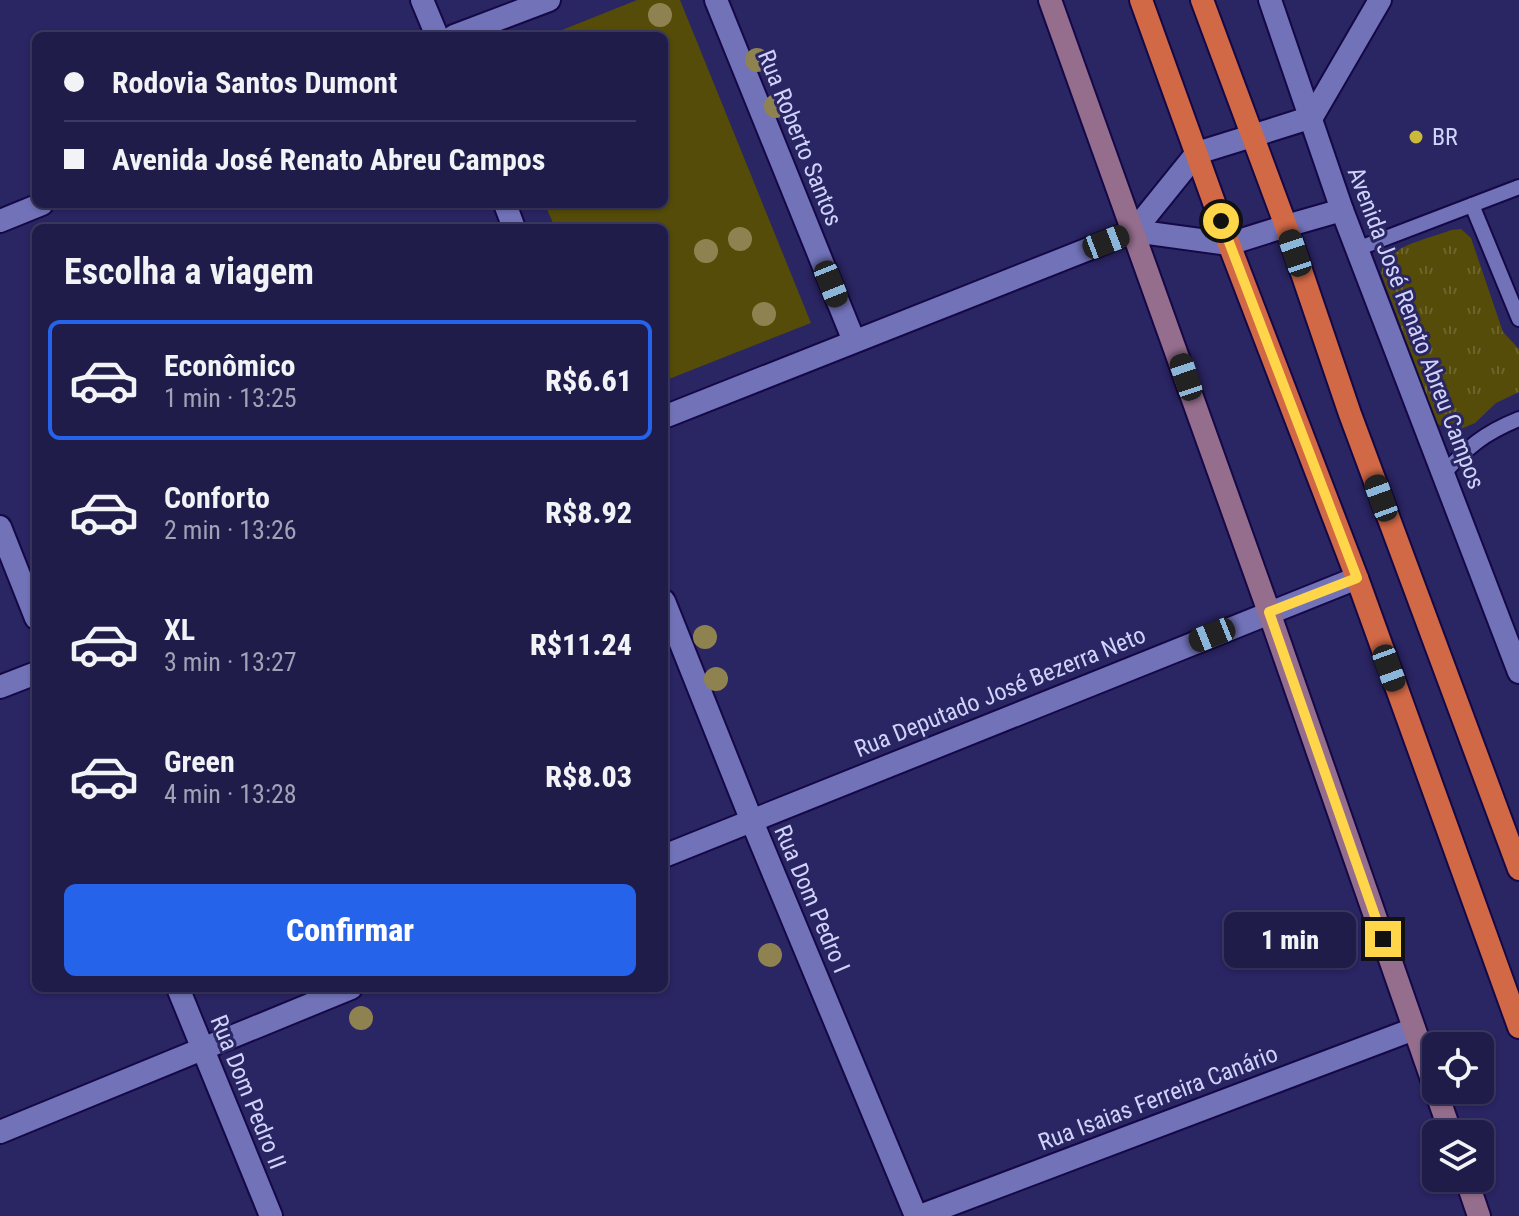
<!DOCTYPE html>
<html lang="pt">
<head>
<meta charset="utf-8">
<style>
  :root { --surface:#201c4a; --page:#282551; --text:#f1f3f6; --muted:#a2a1b5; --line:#3d3a62; --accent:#2563eb }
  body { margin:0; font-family:"Roboto Condensed",sans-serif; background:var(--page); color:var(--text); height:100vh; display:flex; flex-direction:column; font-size:30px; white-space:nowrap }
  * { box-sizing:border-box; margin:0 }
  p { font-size:26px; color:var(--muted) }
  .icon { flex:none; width:44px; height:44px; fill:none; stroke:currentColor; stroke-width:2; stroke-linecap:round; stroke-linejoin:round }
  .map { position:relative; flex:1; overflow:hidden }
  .sheet { position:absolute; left:32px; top:224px; width:636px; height:768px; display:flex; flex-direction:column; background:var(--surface); border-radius:12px; box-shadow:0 2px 6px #0004,0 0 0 2px var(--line) }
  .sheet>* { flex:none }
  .banner { position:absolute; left:32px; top:32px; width:636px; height:176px; border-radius:12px; box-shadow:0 2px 6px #0004,0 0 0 2px var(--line); display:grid; align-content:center; height:176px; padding:0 32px; background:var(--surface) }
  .controls { position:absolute; left:1422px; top:1032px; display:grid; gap:16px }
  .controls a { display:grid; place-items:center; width:72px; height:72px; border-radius:12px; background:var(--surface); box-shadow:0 2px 6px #0004,0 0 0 2px var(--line); font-size:40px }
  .end { position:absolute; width:36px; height:36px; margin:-18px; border:10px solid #ffd54a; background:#111; box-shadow:0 0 0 4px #111 }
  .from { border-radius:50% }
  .bubble { position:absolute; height:56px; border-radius:12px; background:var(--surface); box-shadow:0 2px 6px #0004,0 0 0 2px var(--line); font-size:26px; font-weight:800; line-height:56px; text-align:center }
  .car { position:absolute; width:24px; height:48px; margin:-24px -12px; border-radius:10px; box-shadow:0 0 6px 2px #0007; background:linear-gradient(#222 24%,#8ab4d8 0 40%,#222 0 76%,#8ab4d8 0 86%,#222 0) }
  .banner b { display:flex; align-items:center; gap:28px; height:76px; font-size:30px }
  .banner b+b { border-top:2px solid var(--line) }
  .banner i { width:20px; height:20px; background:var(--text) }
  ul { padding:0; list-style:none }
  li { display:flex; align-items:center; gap:24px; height:120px; margin:0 16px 12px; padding:0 16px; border:4px solid transparent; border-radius:12px }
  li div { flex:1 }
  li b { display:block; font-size:30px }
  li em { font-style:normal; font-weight:800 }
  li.active { border-color:var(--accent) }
  li>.icon { width:72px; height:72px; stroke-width:1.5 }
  h2 { padding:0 32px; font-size:36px; line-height:96px }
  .action { display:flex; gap:16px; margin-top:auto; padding:16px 32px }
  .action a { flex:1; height:92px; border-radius:12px; background:var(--accent); color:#fff; font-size:32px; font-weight:800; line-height:92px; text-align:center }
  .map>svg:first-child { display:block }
  .grass { fill:url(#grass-tufts) }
  .park { fill:#544c08 }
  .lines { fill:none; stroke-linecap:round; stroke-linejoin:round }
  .service-casing { stroke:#150846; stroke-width:18 }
  .minor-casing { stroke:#150846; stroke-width:26 }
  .tertiary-casing { stroke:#150846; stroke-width:26 }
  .secondary-casing { stroke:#150846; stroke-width:26 }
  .trunk-casing { stroke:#150846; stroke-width:26 }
  .service { stroke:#7172b8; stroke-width:14 }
  .minor { stroke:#7172b8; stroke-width:22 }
  .tertiary { stroke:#7172b8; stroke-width:22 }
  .secondary { stroke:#956e8d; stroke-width:22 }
  .trunk { stroke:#d16846; stroke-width:22 }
  .tree { fill:#8f8251 }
  .route { stroke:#ffd54a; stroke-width:10 }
  .poi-dot { fill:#caba39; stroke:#2a2563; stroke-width:3 }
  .labels { text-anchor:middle; stroke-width:6; stroke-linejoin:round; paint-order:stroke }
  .poi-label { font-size:24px; fill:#d0d3f9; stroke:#2a2563; text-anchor:start }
  .street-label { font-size:24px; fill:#d0d3f9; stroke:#2a2563 }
</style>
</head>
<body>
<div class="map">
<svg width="1519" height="1216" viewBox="0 0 1519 1216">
  <defs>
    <pattern id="grass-tufts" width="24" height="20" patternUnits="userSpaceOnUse" patternTransform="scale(2)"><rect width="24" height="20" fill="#544c08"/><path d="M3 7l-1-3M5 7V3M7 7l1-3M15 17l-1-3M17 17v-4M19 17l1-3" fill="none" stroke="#6c652d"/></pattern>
  </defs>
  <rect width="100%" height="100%" fill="#2a2563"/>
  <!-- grass -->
  <path class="grass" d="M1461 229 1471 238 1503 332 1519 349V392L1496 403 1475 423 1456 431 1437 424 1381 273C1384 246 1429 239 1451 230Z"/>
  <!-- park -->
  <path class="park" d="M637 0H680L811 323 664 381V228H555L545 204H664V36H547Z"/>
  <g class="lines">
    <!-- service casing -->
    <g class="service-casing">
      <g id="service">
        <path d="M1472 205 1519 319"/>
        <path d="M1357 249 1519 187"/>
        <path d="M1443 474C1468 447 1484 433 1519 419"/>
      </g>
    </g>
    <!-- minor casing -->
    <g class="minor-casing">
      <g id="minor">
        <path d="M422 0 437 36"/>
        <path d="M716 0 854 341"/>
        <path d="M1270 0 1342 210 1519 672"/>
        <path d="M454 36 549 0"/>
        <path d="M1252 136 1312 117 1380 0"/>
        <path d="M505 204 514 228"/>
        <path d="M0 221 42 204"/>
        <path d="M1286 226 1342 210"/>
        <path d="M0 527 36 618"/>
        <path d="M664 601 751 819 916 1216"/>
        <path d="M664 856 1357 578"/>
        <path d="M178 988 271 1216"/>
        <path d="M0 1132 351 988"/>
        <path d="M920 1216 1414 1029"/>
      </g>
    </g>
    <!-- tertiary casing -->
    <g class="tertiary-casing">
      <g id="tertiary">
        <path d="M1134 231 1229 244 1286 226"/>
        <path d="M664 417 1134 231 1197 153 1252 136"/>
        <path d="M0 687 36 673"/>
      </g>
    </g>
    <!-- secondary casing -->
    <g class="secondary-casing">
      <g id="secondary">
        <path d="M1050 0 1269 612 1451 1134"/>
        <path d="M1466 1178 1479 1216"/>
      </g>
    </g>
    <!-- trunk casing -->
    <g class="trunk-casing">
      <g id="trunk">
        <path d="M1141 0 1229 244 1357 578 1519 1027"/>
        <path d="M1202 0 1286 226 1350 414 1519 869"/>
      </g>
    </g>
    <!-- service -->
    <use href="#service" class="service"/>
    <!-- minor -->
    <use href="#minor" class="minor"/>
    <!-- tertiary -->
    <use href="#tertiary" class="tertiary"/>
    <!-- secondary -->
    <use href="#secondary" class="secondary"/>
    <!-- trunk -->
    <use href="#trunk" class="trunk"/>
  </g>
  <!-- trees -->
  <g class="tree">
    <circle cx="660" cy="15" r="12"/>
    <circle cx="757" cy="60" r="12"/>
    <circle cx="776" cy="106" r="12"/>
    <circle cx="740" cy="239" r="12"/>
    <circle cx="706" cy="251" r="12"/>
    <circle cx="764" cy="314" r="12"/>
    <circle cx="705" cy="637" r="12"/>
    <circle cx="716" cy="679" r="12"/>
    <circle cx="770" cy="955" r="12"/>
    <circle cx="361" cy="1018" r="12"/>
  </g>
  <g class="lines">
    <!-- route -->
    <path class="route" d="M1221 221 1357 578 1269 612 1383 939"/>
  </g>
  <!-- markers -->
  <circle class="poi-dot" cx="1416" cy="137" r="8"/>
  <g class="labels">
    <!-- poi labels -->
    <g class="poi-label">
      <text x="1432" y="145">BR</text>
    </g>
    <!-- street labels -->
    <g class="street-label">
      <text transform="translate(800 138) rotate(68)" y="8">Rua Roberto Santos</text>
      <text transform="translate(1416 328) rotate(69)" y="8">Avenida José Renato Abreu Campos</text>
      <text transform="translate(1000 692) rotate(-22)" y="8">Rua Deputado José Bezerra Neto</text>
      <text transform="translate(812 899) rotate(67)" y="8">Rua Dom Pedro I</text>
      <text transform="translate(248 1092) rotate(68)" y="8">Rua Dom Pedro II</text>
      <text transform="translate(1158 1098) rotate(-21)" y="8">Rua Isaias Ferreira Canário</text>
    </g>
  </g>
</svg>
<div class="controls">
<a><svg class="icon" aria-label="locate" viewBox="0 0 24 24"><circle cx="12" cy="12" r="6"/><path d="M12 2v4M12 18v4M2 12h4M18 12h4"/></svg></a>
<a><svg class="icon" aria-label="layers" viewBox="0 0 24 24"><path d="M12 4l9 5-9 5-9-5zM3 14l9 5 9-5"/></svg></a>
</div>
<i class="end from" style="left:1221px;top:221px"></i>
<i class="end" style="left:1383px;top:939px"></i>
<div class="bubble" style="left:1224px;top:912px;width:132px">1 min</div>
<i class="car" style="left:1106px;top:242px;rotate:69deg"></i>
<i class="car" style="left:1295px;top:253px;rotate:341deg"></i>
<i class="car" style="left:831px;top:284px;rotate:158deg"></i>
<i class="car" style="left:1186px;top:377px;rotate:341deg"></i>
<i class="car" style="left:1381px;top:498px;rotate:340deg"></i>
<i class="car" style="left:1212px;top:635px;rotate:248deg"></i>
<i class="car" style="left:1389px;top:668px;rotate:160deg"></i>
<div class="banner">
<b><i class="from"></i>Rodovia Santos Dumont</b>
<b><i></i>Avenida José Renato Abreu Campos</b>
</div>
<section class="sheet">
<h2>Escolha a viagem</h2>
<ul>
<li class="active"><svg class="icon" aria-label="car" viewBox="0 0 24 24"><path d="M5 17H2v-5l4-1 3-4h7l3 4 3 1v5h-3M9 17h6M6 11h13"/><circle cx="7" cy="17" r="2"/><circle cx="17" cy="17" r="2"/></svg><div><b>Econômico</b><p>1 min · 13:25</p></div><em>R$6.61</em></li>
<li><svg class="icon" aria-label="car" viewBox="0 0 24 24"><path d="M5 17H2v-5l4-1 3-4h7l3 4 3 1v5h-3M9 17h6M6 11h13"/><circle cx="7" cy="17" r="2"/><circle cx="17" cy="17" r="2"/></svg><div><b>Conforto</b><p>2 min · 13:26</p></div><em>R$8.92</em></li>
<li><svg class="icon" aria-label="car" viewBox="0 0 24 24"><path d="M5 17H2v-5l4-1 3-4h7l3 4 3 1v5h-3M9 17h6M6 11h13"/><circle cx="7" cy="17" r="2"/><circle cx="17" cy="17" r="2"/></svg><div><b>XL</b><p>3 min · 13:27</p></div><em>R$11.24</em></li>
<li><svg class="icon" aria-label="car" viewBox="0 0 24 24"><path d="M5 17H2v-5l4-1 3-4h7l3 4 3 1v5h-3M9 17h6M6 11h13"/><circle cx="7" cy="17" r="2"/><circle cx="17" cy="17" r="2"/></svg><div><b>Green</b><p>4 min · 13:28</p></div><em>R$8.03</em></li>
</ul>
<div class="action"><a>Confirmar</a></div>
</section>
</div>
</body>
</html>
